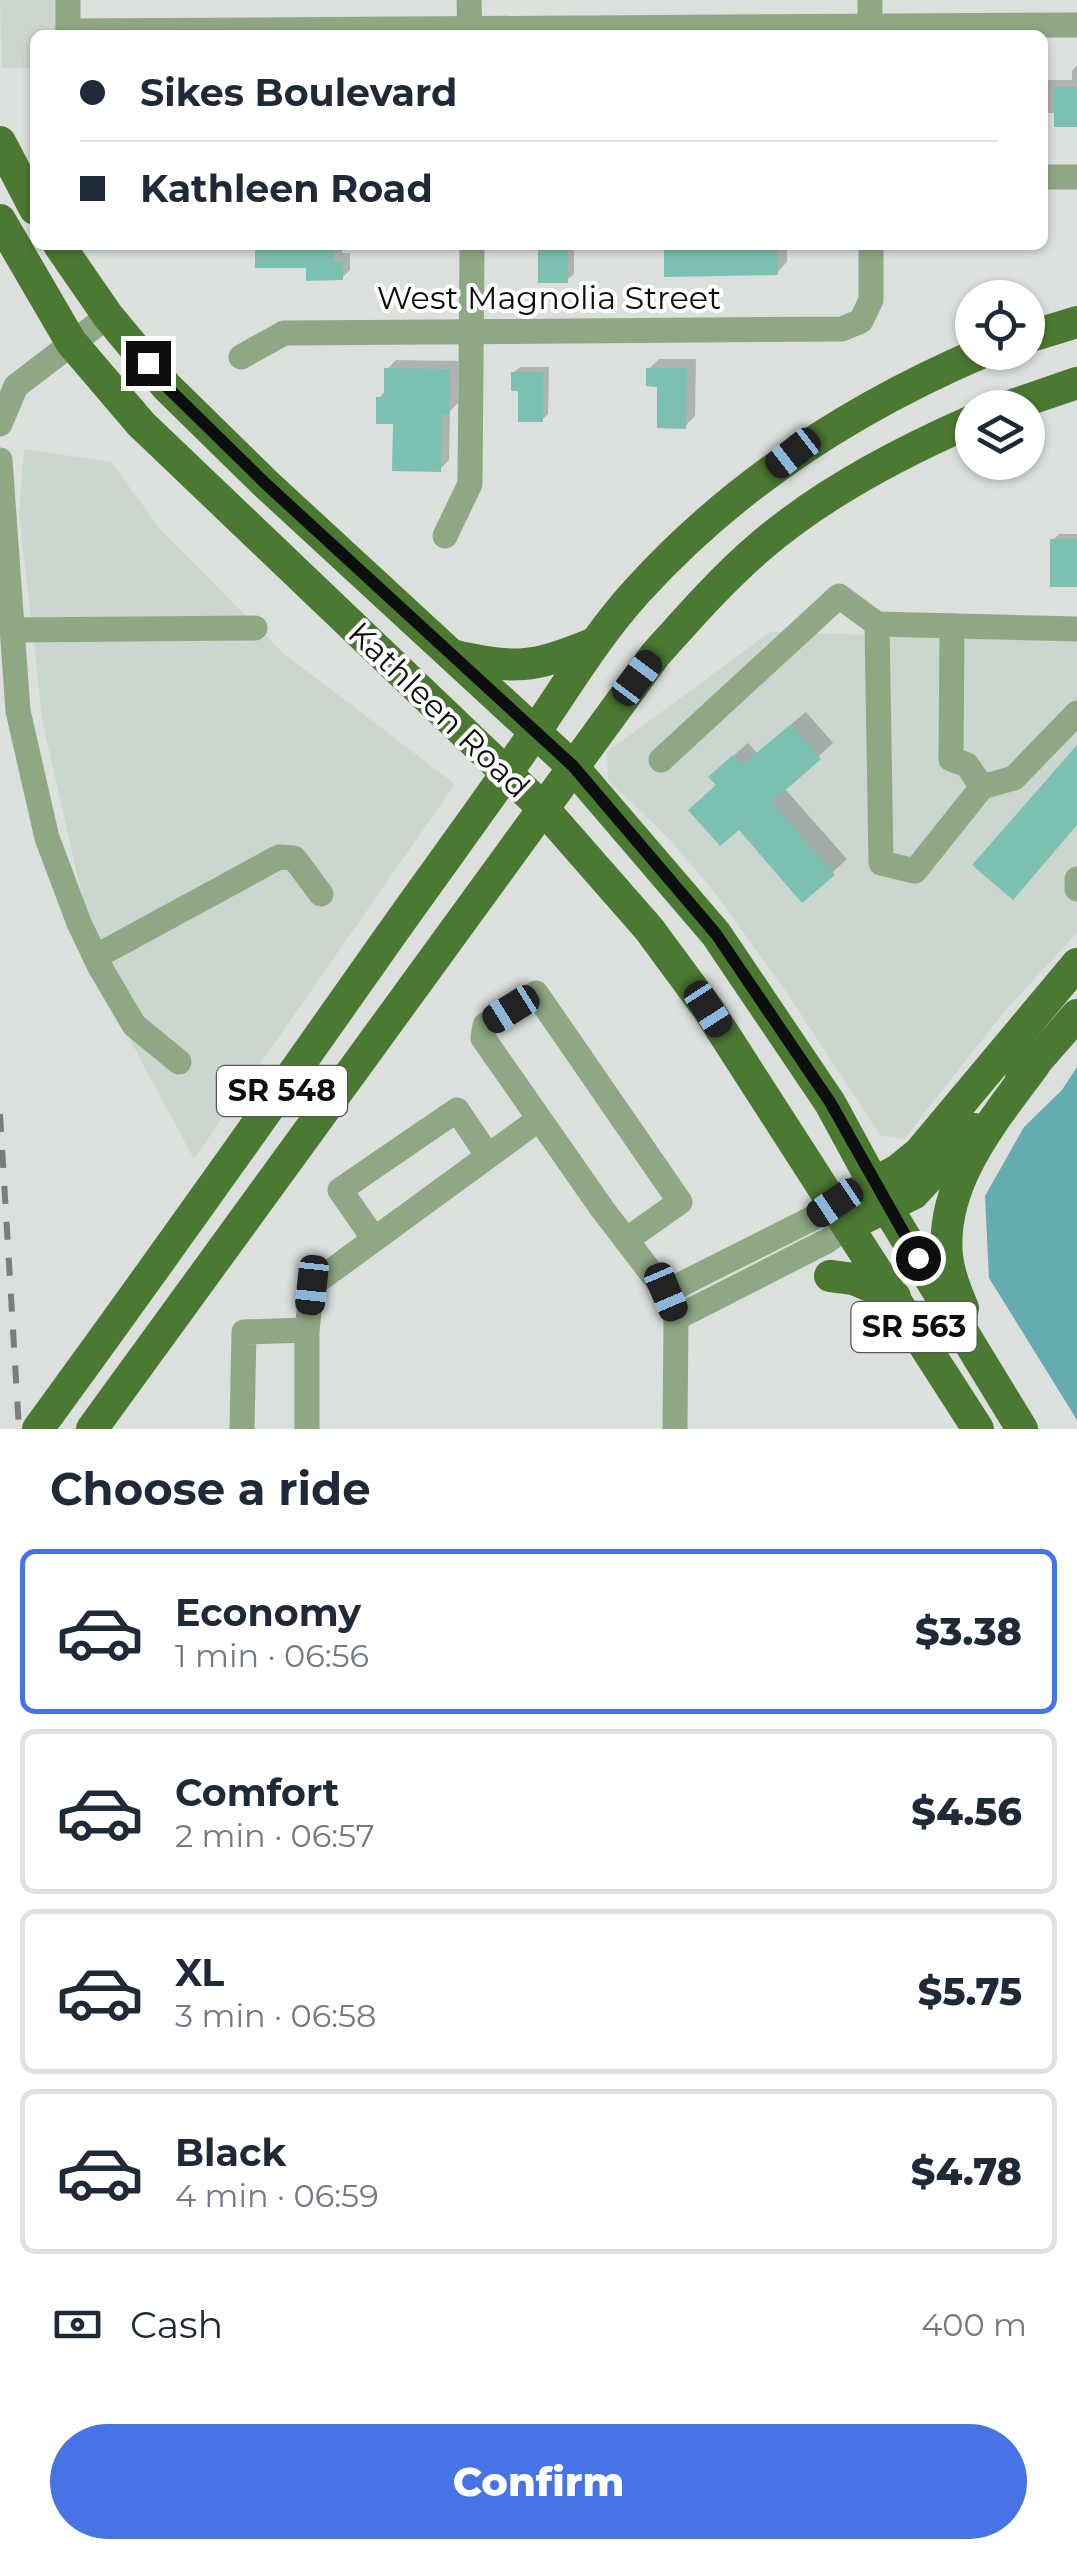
<!DOCTYPE html>
<html lang="en">
<head>
<meta charset="utf-8">
<style>
  :root { --surface:#fff; --page:#f2f2f3; --text:#1f2937; --muted:#747a83; --line:#e0e1e3; --accent:#4674e5 }
  body { margin:0; font-family:Montserrat,sans-serif; background:var(--page); color:var(--text); height:100vh; display:flex; flex-direction:column; font-size:38px; white-space:nowrap }
  * { box-sizing:border-box; margin:0 }
  p { font-size:32px; color:var(--muted) }
  .icon { flex:none; width:55px; height:55px; fill:none; stroke:currentColor; stroke-width:2; stroke-linecap:round; stroke-linejoin:round }
  .map { position:relative; height:1429px; overflow:hidden }
  .sheet { display:flex; flex-direction:column; background:var(--surface); flex:1 }
  .sheet>* { flex:none }
  .banner { position:absolute; left:30px; top:30px; width:1018px; height:220px; border-radius:15px; box-shadow:0 2px 8px #0004; display:grid; align-content:center; height:220px; padding:0 50px; background:var(--surface) }
  .fabs { position:absolute; left:955px; top:280px; display:grid; gap:20px }
  .fabs a { display:grid; place-items:center; width:90px; height:90px; border-radius:50%; background:var(--surface); box-shadow:0 2px 8px #0004; font-size:50px }
  .end { position:absolute; width:45px; height:45px; margin:-22px; border:12px solid #0d0f0e; background:#fff; box-shadow:0 0 0 5px #fff }
  .from { border-radius:50% }
  .car { position:absolute; width:30px; height:60px; margin:-30px -15px; border-radius:12px; box-shadow:0 0 8px 2px #0007; background:linear-gradient(#222 24%,#8ab4d8 0 40%,#222 0 76%,#8ab4d8 0 86%,#222 0) }
  .banner b { display:flex; align-items:center; gap:35px; height:95px; font-size:38px }
  .banner b+b { border-top:2px solid var(--line) }
  .banner i { width:25px; height:25px; background:var(--text) }
  ul { padding:0; list-style:none }
  li { display:flex; align-items:center; gap:30px; height:165px; margin:0 20px 15px; padding:0 30px; border:5px solid var(--line); border-radius:15px }
  li div { flex:1 }
  li b { display:block; font-size:38px }
  li em { font-style:normal; font-weight:800 }
  li.selected { border-color:var(--accent) }
  li>.icon { width:90px; height:90px; stroke-width:1.5 }
  h2 { padding:0 50px; font-size:45px; line-height:120px }
  .pay { display:flex; align-items:center; gap:25px; height:110px; padding:0 50px; font-size:38px }
  .pay p { margin-inline-start:auto }
  .primary-button { display:flex; gap:20px; margin-top:auto; padding:20px 50px }
  .primary-button a { flex:1; height:115px; border-radius:60px; background:var(--accent); color:#fff; font-size:40px; font-weight:800; line-height:115px; text-align:center }
  .map>svg:first-child { display:block }
  .built { fill:#cbd6cf }
  .water { fill:#64acb0 }
  .shadow { fill:#0003 }
  .building { fill:#7cc0b1 }
  .lines { fill:none; stroke-linecap:round; stroke-linejoin:round }
  .minor { stroke:#8fa883; stroke-width:25 }
  .major { stroke:#4c7932; stroke-width:32 }
  .rail { stroke:#797d7b; stroke-width:6; stroke-dasharray:18 18; stroke-linecap:butt }
  .route { stroke:#0d0f0e; stroke-width:12 }
  .labels { text-anchor:middle; stroke-width:8; stroke-linejoin:round; paint-order:stroke }
  .shield { fill:#fff; stroke:#565756; stroke-width:2.5 }
  .shield-label { font-size:30px; font-weight:bold; fill:#0d0f0e }
  .street-label { font-size:32px; fill:#0d0f0e; stroke:#fff }
</style>
</head>
<body>
<div class="map">
<svg width="1077" height="1429" viewBox="0 0 1077 1429">
  <rect width="100%" height="100%" fill="#dbe0dd"/>
  <!-- built -->
  <g class="built">
    <path d="M0 0H58V35H35V68H2Z"/>
    <path d="M24 449 111 462 161 530 246 616 31 619 19 513Z"/>
    <path d="M770 632 1077 641V933L1004 1012 904 1139 880 1135 787 993 713 890 668 838 608 780 607 752Z"/>
    <path d="M265 635 283 653 455 784 194 1159 123 1027 181 1077 193 1059 141 1017 86 913 42 720 34 642 265 639Z"/>
  </g>
  <!-- water -->
  <path class="water" d="M1077 1067V1420L989 1278 985 1196 1024 1127 1062 1090Z"/>
  <!-- shadow -->
  <g class="shadow">
    <path d="M1042 62 1043 80H1072V71L1077 65V125L1057 113H1042Z"/>
    <path d="M258 245H342V253H350V270L342 278Z"/>
    <path d="M541 245H574V274L567 280Z"/>
    <path d="M666 245H787V262L777 273Z"/>
    <path d="M659 359H696L695 416 685 426 649 369Z"/>
    <path d="M396 360 458 361V403L450 411 449 460 440 469 396 422 379 398 386 390 387 369Z"/>
    <path d="M520 367H549L548 414 542 420 513 373Z"/>
    <path d="M1059 534H1077V584L1053 540Z"/>
    <path d="M806 712 833 743 784 788 847 859 803 899 718 784 725 763 748 743 757 753Z"/>
  </g>
  <!-- building -->
  <g class="building">
    <rect x="1054" y="87" width="23" height="40"/>
    <path d="M255 245H334V261H343V280L306 281V268H255Z"/>
    <rect x="538" y="245" width="30" height="38"/>
    <path d="M664 245H777L778 275 664 277Z"/>
    <path d="M384 368 450 369V415L442 414 441 472 392 471 393 424H376V397H384Z"/>
    <path d="M646 368H687L686 429 657 428V387L646 386Z"/>
    <path d="M511 372H543V422H518V391H511Z"/>
    <rect x="1050" y="539" width="27" height="48"/>
    <path d="M791 724 821 759 772 802 835 875 802 903 739 830 720 846 688 810 716 785 708 777 733 755 742 765Z"/>
    <path d="M1077 745V825L1013 900 972 865Z"/>
  </g>
  <g class="lines">
    <!-- minor -->
    <g class="minor">
      <path d="M68 0V35"/>
      <path d="M469 0 470 35"/>
      <path d="M870 0V35"/>
      <path d="M68 31 1077 25"/>
      <path d="M1042 177H1077"/>
      <path d="M241 357 284 333 842 329 861 321 871 300V245"/>
      <path d="M0 424 16 386 108 316"/>
      <path d="M0 460 18 711 47 838 79 923 100 967 134 1025 179 1062"/>
      <path d="M445 536 470 484 472 245"/>
      <path d="M877 624 881 863 915 871 982 787 967 765 951 759 952 626"/>
      <path d="M12 630 255 628"/>
      <path d="M661 760 839 596 877 624 1077 629"/>
      <path d="M982 787 1014 778 1077 713"/>
      <path d="M1077 879V889"/>
      <path d="M95 957 279 857 294 858 321 894"/>
      <path d="M374 1239 340 1190 457 1110 488 1156"/>
      <path d="M626 1240 680 1202 536 993 485 1025 483 1038 603 1210 666 1292 676 1318 675 1429"/>
      <path d="M666 1292 811 1219 835 1203"/>
      <path d="M676 1318 827 1241 849 1225"/>
      <path d="M307 1330 312 1285 539 1119"/>
      <path d="M242 1429 244 1332 307 1330V1429"/>
    </g>
    <!-- major -->
    <g class="major">
      <path d="M0 142 35 209"/>
      <path d="M0 220 71 342 141 424 543 808 649 929 708 1009 978 1429"/>
      <path d="M59 245 108 316 167 387 266 484 573 767 716 934 830 1103 886 1206 1022 1429"/>
      <path d="M1028 337 1077 322"/>
      <path d="M1004 408 1077 383"/>
      <path d="M452 655C514 670 533 668 592 644"/>
      <path d="M1021 1079 1077 1015"/>
      <path d="M857 1192 898 1170 919 1153 1077 964"/>
      <path d="M866 1217 913 1194 974 1129"/>
      <path d="M830 1276 854 1279 895 1297"/>
      <path d="M963 1308C956 1292 949 1274 947 1256 940 1182 994 1120 1035 1064"/>
      <path d="M38 1429C157 1266 274 1101 390 936 438 868 488 801 535 732 568 684 597 635 637 591 733 485 852 408 983 352"/>
      <path d="M92 1429 655 655C689 617 723 578 762 545 823 493 899 453 972 421"/>
    </g>
    <!-- rail -->
    <path class="rail" d="M0 1114 19 1429"/>
  </g>
  <g class="lines">
    <!-- route -->
    <path class="route" d="M148 363 167 387 266 484 573 766 716 934 830 1102 918 1258"/>
  </g>
  <g class="labels">
    <!-- shield labels -->
    <g class="shield">
      <rect x="217" y="1066" width="130" height="50" rx="8"/>
      <rect x="851.5" y="1302" width="125" height="50" rx="8"/>
    </g>
    <g class="shield-label">
      <text x="282" y="1101">SR 548</text>
      <text x="914" y="1337">SR 563</text>
    </g>
    <!-- street labels -->
    <g class="street-label">
      <text x="549" y="309">West Magnolia Street</text>
      <text transform="translate(439 710) rotate(44)" y="11">Kathleen Road</text>
    </g>
  </g>
</svg>
<div class="fabs">
<a><svg class="icon" aria-label="locate" viewBox="0 0 24 24"><circle cx="12" cy="12" r="6"/><path d="M12 2v4M12 18v4M2 12h4M18 12h4"/></svg></a>
<a><svg class="icon" aria-label="layers" viewBox="0 0 24 24"><path d="M12 4l9 5-9 5-9-5zM3 14l9 5 9-5"/></svg></a>
</div>
<i class="end from" style="left:918px;top:1258px"></i>
<i class="end" style="left:148px;top:363px"></i>
<i class="car" style="left:793px;top:453px;rotate:232deg"></i>
<i class="car" style="left:637px;top:678px;rotate:37deg"></i>
<i class="car" style="left:511px;top:1009px;rotate:238deg"></i>
<i class="car" style="left:708px;top:1009px;rotate:147deg"></i>
<i class="car" style="left:835px;top:1203px;rotate:236deg"></i>
<i class="car" style="left:312px;top:1285px;rotate:186deg"></i>
<i class="car" style="left:666px;top:1292px;rotate:157deg"></i>
<div class="banner">
<b><i class="from"></i>Sikes Boulevard</b>
<b><i></i>Kathleen Road</b>
</div>
</div>
<section class="sheet">
<h2>Choose a ride</h2>
<ul>
<li class="selected"><svg class="icon" aria-label="car" viewBox="0 0 24 24"><path d="M5 17H2v-5l4-1 3-4h7l3 4 3 1v5h-3M9 17h6M6 11h13"/><circle cx="7" cy="17" r="2"/><circle cx="17" cy="17" r="2"/></svg><div><b>Economy</b><p>1 min · 06:56</p></div><em>$3.38</em></li>
<li><svg class="icon" aria-label="car" viewBox="0 0 24 24"><path d="M5 17H2v-5l4-1 3-4h7l3 4 3 1v5h-3M9 17h6M6 11h13"/><circle cx="7" cy="17" r="2"/><circle cx="17" cy="17" r="2"/></svg><div><b>Comfort</b><p>2 min · 06:57</p></div><em>$4.56</em></li>
<li><svg class="icon" aria-label="car" viewBox="0 0 24 24"><path d="M5 17H2v-5l4-1 3-4h7l3 4 3 1v5h-3M9 17h6M6 11h13"/><circle cx="7" cy="17" r="2"/><circle cx="17" cy="17" r="2"/></svg><div><b>XL</b><p>3 min · 06:58</p></div><em>$5.75</em></li>
<li><svg class="icon" aria-label="car" viewBox="0 0 24 24"><path d="M5 17H2v-5l4-1 3-4h7l3 4 3 1v5h-3M9 17h6M6 11h13"/><circle cx="7" cy="17" r="2"/><circle cx="17" cy="17" r="2"/></svg><div><b>Black</b><p>4 min · 06:59</p></div><em>$4.78</em></li>
</ul>
<div class="pay"><svg class="icon" aria-label="cash" viewBox="0 0 24 24"><path d="M3 7h18v10H3z"/><circle cx="12" cy="12" r="2"/></svg>Cash<p>400 m</p></div>
<div class="primary-button"><a>Confirm</a></div>
</section>
</body>
</html>
